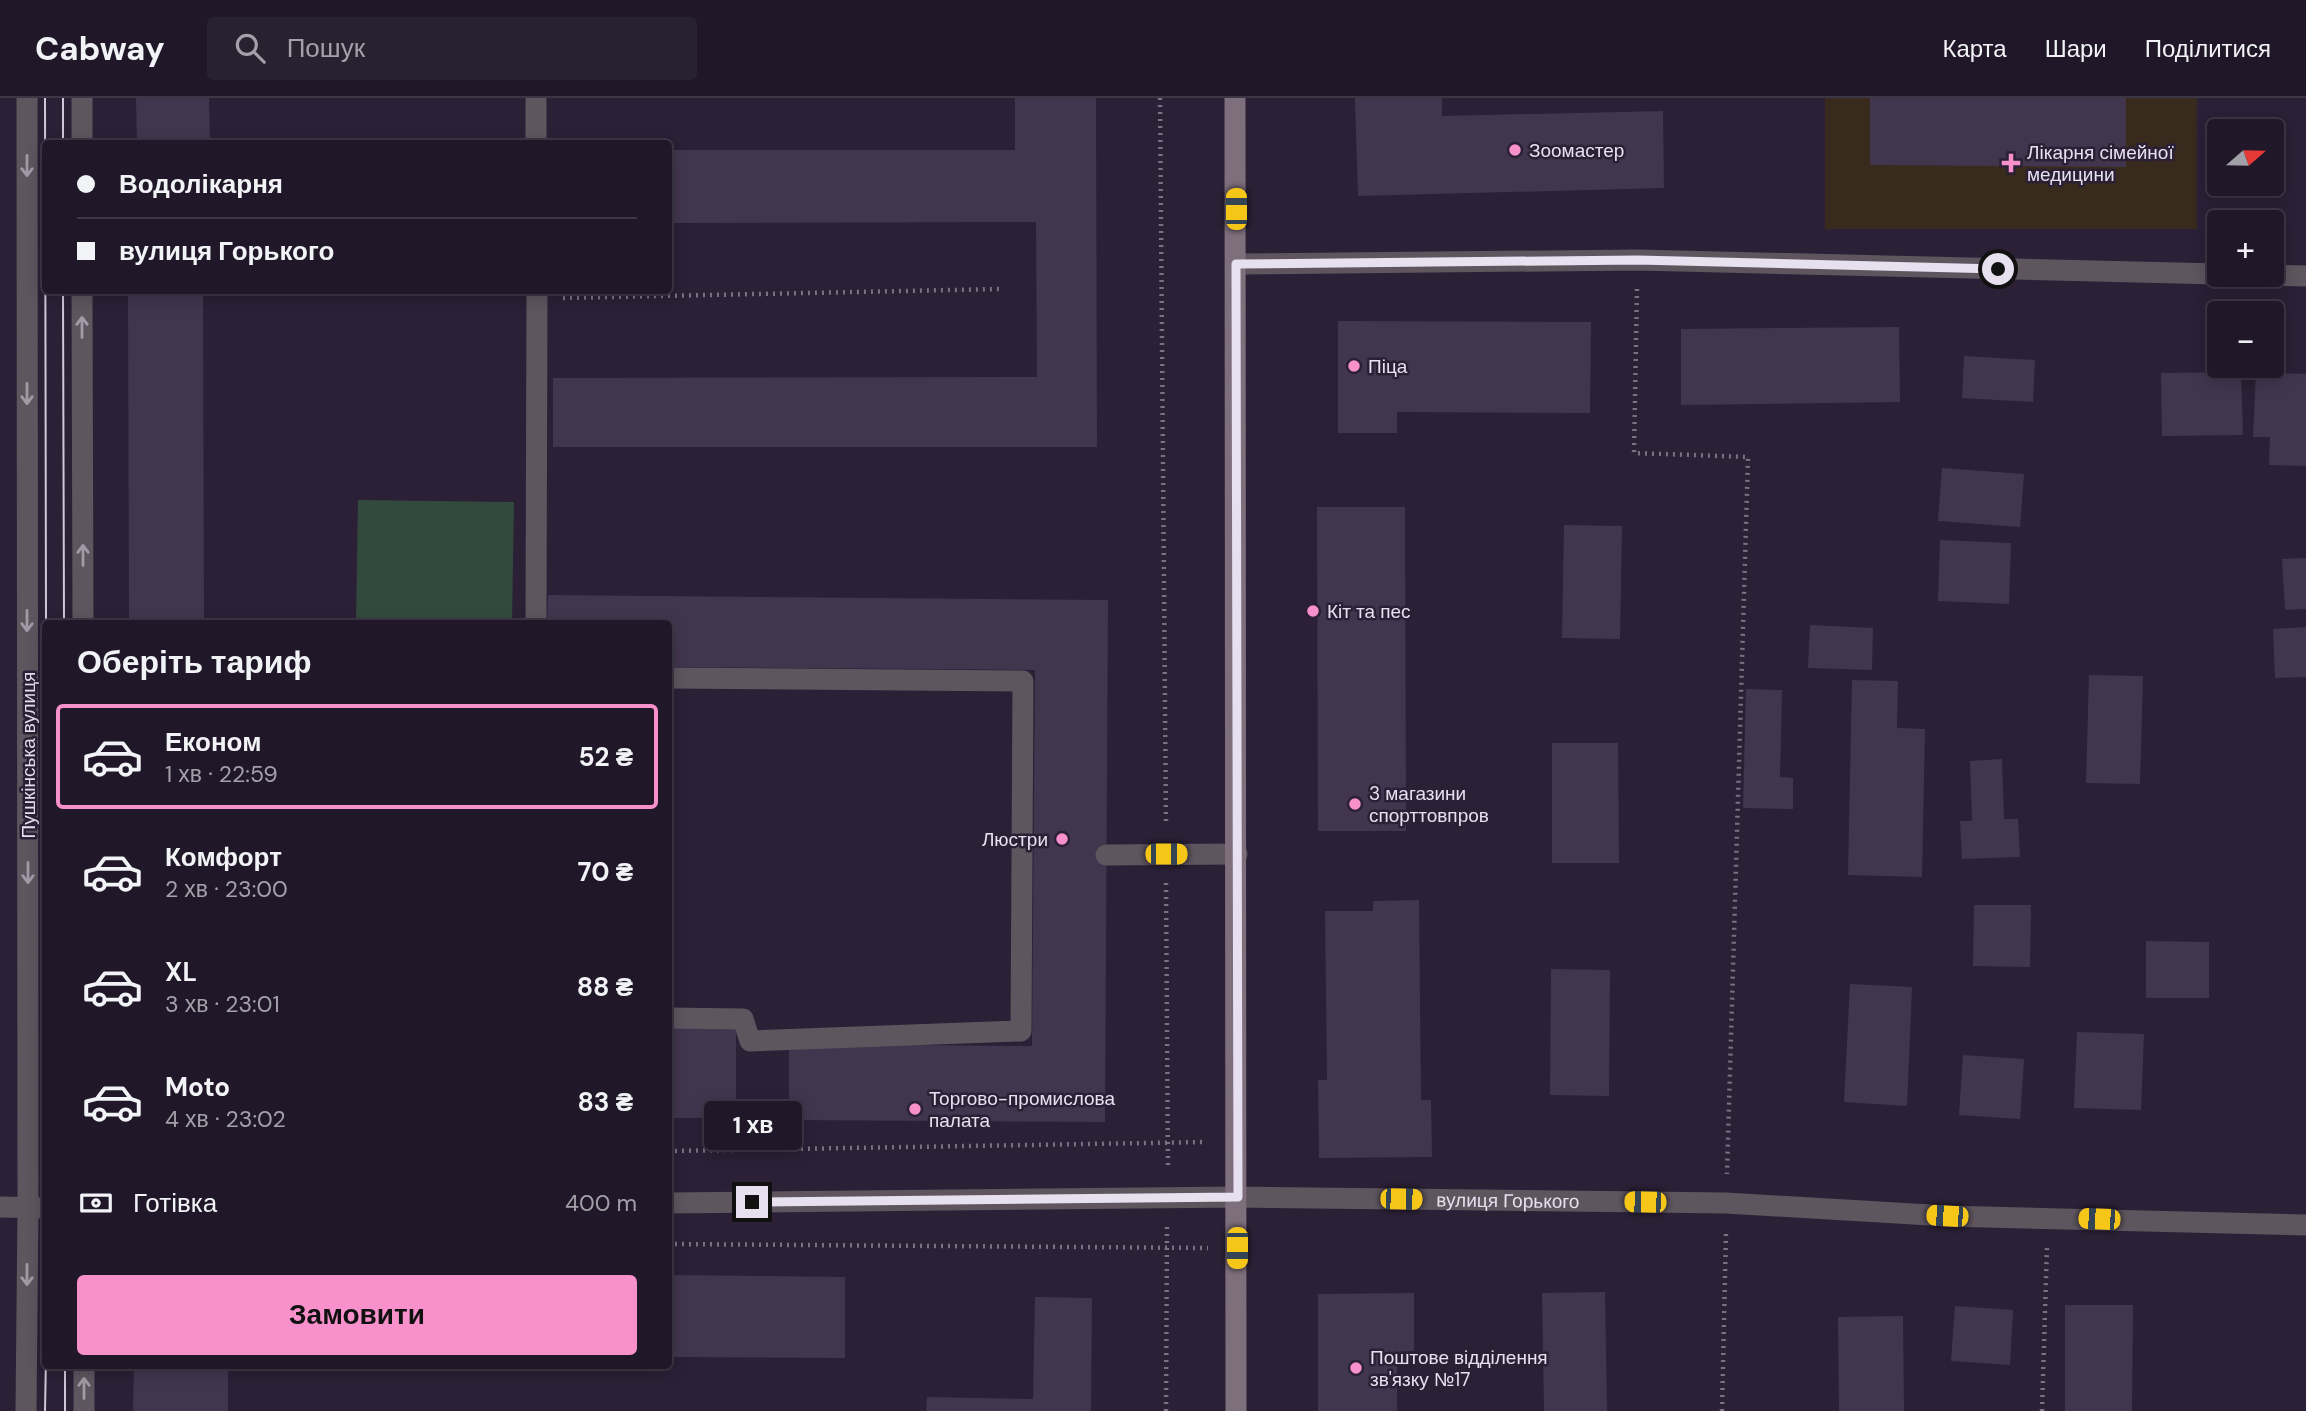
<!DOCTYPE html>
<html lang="uk">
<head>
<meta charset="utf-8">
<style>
  :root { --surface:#201828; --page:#282130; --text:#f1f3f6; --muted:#a2a0a8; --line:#3d3745; --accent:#f890cc }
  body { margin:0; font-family:"DM Sans",sans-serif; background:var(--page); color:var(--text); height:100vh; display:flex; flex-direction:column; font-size:26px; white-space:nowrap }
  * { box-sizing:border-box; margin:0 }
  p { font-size:23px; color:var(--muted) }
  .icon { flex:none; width:38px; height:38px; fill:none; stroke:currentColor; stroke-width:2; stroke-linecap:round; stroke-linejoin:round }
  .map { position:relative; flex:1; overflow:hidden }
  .drawer { position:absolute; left:42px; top:522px; width:630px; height:749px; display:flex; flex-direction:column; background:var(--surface); border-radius:7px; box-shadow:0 4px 18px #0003,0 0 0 2px var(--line) }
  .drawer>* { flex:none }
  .guide { position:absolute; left:42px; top:42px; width:630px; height:154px; border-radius:7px; box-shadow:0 4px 18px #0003,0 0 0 2px var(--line); display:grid; align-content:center; height:154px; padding:0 35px; background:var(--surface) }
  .needle { width:46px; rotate:70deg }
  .tools { position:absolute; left:2207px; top:21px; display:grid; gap:14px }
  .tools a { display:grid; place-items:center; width:77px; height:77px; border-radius:7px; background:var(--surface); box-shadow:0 4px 18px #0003,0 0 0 2px var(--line); font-size:35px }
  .end { position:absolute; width:32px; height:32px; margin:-16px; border:9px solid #e6e0ef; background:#111; box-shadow:0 0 0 4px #111 }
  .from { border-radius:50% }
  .bubble { position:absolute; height:49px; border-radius:7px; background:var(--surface); box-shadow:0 4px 18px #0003,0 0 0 2px var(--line); font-size:23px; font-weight:700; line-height:49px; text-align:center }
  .car { position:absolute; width:21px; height:42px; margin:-21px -10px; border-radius:9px; box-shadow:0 0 5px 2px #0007; background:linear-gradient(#f5c518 24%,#345 0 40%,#f5c518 0 76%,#345 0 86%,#f5c518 0) }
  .guide b { display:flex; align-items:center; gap:24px; height:66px; font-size:26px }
  .guide b+b { border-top:2px solid var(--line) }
  .guide i { width:18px; height:18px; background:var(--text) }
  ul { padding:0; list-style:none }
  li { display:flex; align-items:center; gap:21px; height:105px; margin:0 14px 10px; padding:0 21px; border:4px solid transparent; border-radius:7px }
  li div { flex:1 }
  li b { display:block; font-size:26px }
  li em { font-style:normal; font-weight:700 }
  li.selected { border-color:var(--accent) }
  li>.icon { width:63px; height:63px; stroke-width:1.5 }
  h2 { padding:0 35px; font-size:32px; line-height:84px }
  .pay { display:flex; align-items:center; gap:18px; height:77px; padding:0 35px; font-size:26px }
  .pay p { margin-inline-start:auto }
  .button { display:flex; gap:14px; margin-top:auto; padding:14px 35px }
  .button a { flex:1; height:80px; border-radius:7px; background:var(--accent); color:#111; font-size:28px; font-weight:700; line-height:80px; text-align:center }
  header { display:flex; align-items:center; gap:42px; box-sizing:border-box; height:98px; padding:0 35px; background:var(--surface); border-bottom:2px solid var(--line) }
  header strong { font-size:33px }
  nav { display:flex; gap:38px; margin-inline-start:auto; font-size:24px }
  .search { width:490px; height:63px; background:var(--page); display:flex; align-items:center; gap:18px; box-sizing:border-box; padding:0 24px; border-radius:7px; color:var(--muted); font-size:26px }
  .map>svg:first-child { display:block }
  .medical { fill:#382a1d }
  .green { fill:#324a3d }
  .building { fill:#41364e }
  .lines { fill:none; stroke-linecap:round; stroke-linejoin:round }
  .path { stroke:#7a7184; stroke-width:4.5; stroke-dasharray:2 5; stroke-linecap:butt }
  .lane { stroke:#5e555e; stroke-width:21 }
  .street { stroke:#5e555e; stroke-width:21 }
  .secondary { stroke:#7e6f7d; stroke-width:21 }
  .tram { stroke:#cec8d8; stroke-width:2 }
  .oneway { stroke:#a29aa6 }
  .route { stroke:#e6e0ef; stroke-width:9 }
  .poi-dot { fill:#f890cc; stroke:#2b2036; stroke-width:2.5 }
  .labels { text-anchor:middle; stroke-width:5; stroke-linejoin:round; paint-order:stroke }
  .poi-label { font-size:19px; fill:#e6e0ef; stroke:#2b2036; text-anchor:start }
  .street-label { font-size:19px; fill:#e6e0ef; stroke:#2b2036 }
</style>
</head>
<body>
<header>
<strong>Cabway</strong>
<div class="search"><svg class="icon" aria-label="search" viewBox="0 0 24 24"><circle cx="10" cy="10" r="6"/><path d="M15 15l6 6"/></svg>Пошук</div>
<nav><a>Карта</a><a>Шари</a><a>Поділитися</a></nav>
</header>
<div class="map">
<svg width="2306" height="1313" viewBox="0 0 2306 1313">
  <rect width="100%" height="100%" fill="#2b2036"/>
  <!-- medical -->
  <rect class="medical" x="1825" y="0" width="372" height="131"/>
  <!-- green -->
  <path class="green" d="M358 402 514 404 512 525H356Z"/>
  <!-- building -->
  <g class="building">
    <path d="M136 0H209L210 46H137Z"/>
    <path d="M1015 0H1096L1097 349H553V280L1037 279 1036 124 668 125V52H1015Z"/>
    <path d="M1355 0H1442V18L1663 13 1664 90 1358 98Z"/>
    <path d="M1870 0H2126V69L1870 67Z"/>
    <path d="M128 192H203L204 525H129Z"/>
    <path d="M1338 223 1591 224 1590 315 1397 314V335H1338Z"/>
    <path d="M1899 229 1900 304 1681 307V231Z"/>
    <path d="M1964 258 2035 262 2033 304 1962 300Z"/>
    <path d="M2241 274 2243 337 2162 338 2161 275Z"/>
    <path d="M2256 274 2306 276V368L2269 367 2270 339H2253Z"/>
    <path d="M1942 370 2024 376 2020 429 1938 423Z"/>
    <path d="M1317 409H1405L1406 733H1318Z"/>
    <path d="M1564 427 1622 428 1620 541 1562 540Z"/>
    <path d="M1940 442 2011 445 2009 506 1938 503Z"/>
    <path d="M2306 460V511L2285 512 2282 461Z"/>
    <path d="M548 497 1108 502 1105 1024 789 1022V946L1032 948 1035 572 668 569V525H547Z"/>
    <path d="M1810 527 1873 530 1872 572 1808 570Z"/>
    <path d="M2306 529V579L2275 580 2273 531Z"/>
    <path d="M2089 577 2143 578 2140 686 2086 685Z"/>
    <path d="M1852 582 1898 583 1897 630 1925 631 1922 779 1848 777Z"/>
    <path d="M1746 591 1782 592 1780 679 1793 680V711L1743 710Z"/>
    <path d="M1552 645H1618L1619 765H1552Z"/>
    <path d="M2002 661 2004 721H2018L2020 759 1962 761 1960 723H1972L1970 663Z"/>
    <path d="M1419 802 1421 1002H1431L1432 1059 1319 1060 1318 982H1327L1325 813H1373V803Z"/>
    <path d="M1974 807H2031L2030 869 1973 868Z"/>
    <path d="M2146 843 2209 844V900H2146Z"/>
    <path d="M1551 871 1610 872 1609 998 1550 997Z"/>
    <path d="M1850 886 1912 889 1907 1008 1844 1004Z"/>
    <rect x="668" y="928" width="68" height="92"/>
    <path d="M2077 934 2144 936 2141 1012 2074 1010Z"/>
    <path d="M1963 957 2024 961 2020 1021 1959 1017Z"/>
    <path d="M668 1177 845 1179V1260L668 1259Z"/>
    <path d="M1605 1194 1607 1313H1544L1542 1195Z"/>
    <path d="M1414 1195V1253L1397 1254V1313H1318V1196Z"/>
    <path d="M1035 1199 1092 1200 1091 1313H926L927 1299 1033 1301Z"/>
    <path d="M2065 1207H2133L2132 1313H2065Z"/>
    <path d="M1955 1208 2013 1212 2010 1267 1951 1263Z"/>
    <path d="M1903 1218 1904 1313H1839L1838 1219Z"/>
    <path d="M134 1267H228V1313H133Z"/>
  </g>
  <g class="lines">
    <!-- path -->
    <g class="path">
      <path d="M1160 0 1166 728"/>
      <path d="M1637 191 1634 355 1748 359 1727 1076"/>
      <path d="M563 200 1000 191"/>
      <path d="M1166 785 1168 1071"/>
      <path d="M668 1053 1207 1044"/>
      <path d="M668 1146 1208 1150"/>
      <path d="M1166 1313 1167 1128"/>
      <path d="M1722 1313 1726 1134"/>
      <path d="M2042 1313 2047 1148"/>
    </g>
    <!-- lane -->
    <g class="lane">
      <path d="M536 0V46"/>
      <path d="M536 525 537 192"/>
      <path d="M668 580 1023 583 1021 933 750 943 743 921 668 920"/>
      <path d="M1106 757 1237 756"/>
    </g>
    <!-- street -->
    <g class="street">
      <path d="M82 0V46"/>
      <path d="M1236 166 1638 162 2219 176"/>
      <path d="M2270 177 2306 178"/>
      <path d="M82 192 83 525"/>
      <path id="s1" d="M668 1105 1238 1099 1726 1105 1947 1118 2306 1127"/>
      <path d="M0 1109 46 1110"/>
      <path d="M26 1313 28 1109 27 0"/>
      <path d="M84 1313V1267"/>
    </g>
    <!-- secondary -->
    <path class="secondary" d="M1235 0 1236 1313"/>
    <!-- tram -->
    <g class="tram">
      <path d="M45 0 46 525"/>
      <path d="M63 0V46"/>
      <path d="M63 192 64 525"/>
      <path d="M45 1313 46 1259"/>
      <path d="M65 1313V1267"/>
    </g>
  </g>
  <!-- one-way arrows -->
  <defs><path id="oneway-shaft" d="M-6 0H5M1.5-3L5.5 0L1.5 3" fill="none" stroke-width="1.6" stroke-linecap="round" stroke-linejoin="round" transform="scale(1.75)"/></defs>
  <g class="oneway">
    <use href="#oneway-shaft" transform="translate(27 68) rotate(90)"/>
    <use href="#oneway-shaft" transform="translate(82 229) rotate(-90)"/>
    <use href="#oneway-shaft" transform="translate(27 296) rotate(90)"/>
    <use href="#oneway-shaft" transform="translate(83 457) rotate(-90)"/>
    <use href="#oneway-shaft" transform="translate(27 523) rotate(90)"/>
    <use href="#oneway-shaft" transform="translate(28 775) rotate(90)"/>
    <use href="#oneway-shaft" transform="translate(27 1177) rotate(90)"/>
    <use href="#oneway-shaft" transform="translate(84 1290) rotate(-90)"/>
  </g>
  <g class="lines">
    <!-- route -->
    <path class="route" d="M752 1104 1238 1099 1236 166 1638 162 1998 171"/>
  </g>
  <!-- markers -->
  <g class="poi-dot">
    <circle cx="1515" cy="52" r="7"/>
    <path d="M2007.5 54.5h7v7h7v7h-7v7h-7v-7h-7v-7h7z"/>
    <circle cx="1354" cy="268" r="7"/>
    <circle cx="1313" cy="513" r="7"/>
    <circle cx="1355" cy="706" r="7"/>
    <circle cx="1062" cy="741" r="7"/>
    <circle cx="915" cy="1011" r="7"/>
    <circle cx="1356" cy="1270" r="7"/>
  </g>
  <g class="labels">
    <!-- poi labels -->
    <g class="poi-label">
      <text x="1529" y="59">Зоомастер</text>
      <text x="2027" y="61">Лікарня сімейної<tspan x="2027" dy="22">медицини</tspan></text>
      <text x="1368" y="275">Піца</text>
      <text x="1327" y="520">Кіт та пес</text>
      <text x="1369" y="702">3 магазини<tspan x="1369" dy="22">спорттовпров</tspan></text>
      <text x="1048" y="748" text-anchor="end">Люстри</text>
      <text x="929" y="1007">Торгово-промислова<tspan x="929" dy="22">палата</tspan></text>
      <text x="1370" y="1266">Поштове відділення<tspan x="1370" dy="22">зв'язку №17</tspan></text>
    </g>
    <!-- street labels -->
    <g class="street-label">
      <text transform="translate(28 657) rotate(-90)" y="7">Пушкінська вулиця</text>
      <text dy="7" stroke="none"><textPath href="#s1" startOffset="840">вулиця Горького</textPath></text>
    </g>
  </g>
</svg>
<div class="tools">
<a><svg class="needle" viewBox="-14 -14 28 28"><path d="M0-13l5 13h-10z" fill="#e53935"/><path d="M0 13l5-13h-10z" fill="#a2a0a8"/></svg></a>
<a>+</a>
<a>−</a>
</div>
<i class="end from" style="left:1998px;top:171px"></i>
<i class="end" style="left:752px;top:1104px"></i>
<div class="bubble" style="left:704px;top:1003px;width:98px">1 хв</div>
<i class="car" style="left:1236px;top:111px;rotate:0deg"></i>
<i class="car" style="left:1166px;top:756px;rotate:90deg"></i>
<i class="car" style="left:1401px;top:1101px;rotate:91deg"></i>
<i class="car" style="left:1645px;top:1104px;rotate:271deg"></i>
<i class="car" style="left:1947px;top:1118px;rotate:273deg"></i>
<i class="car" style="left:2099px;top:1121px;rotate:272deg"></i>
<i class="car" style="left:1237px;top:1150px;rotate:180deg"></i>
<div class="guide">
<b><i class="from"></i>Водолікарня</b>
<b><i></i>вулиця Горького</b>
</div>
<section class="drawer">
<h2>Оберіть тариф</h2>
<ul>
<li class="selected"><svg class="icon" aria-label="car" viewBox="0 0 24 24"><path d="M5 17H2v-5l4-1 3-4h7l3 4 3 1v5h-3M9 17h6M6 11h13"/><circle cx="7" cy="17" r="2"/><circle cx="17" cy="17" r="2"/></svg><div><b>Економ</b><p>1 хв · 22:59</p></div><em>52 ₴</em></li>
<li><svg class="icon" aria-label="car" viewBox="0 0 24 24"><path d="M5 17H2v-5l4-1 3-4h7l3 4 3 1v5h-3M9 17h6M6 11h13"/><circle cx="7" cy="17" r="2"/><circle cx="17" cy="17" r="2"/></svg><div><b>Комфорт</b><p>2 хв · 23:00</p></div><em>70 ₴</em></li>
<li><svg class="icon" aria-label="car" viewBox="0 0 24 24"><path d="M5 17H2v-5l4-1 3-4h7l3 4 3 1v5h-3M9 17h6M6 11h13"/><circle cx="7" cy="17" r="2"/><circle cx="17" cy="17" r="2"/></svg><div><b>XL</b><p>3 хв · 23:01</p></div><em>88 ₴</em></li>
<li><svg class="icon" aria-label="car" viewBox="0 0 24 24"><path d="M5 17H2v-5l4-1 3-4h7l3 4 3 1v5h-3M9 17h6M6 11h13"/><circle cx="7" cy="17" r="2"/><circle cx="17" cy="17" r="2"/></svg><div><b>Moto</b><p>4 хв · 23:02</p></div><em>83 ₴</em></li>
</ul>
<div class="pay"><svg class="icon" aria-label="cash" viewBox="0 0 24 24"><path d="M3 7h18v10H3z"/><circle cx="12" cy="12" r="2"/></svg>Готівка<p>400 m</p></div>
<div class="button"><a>Замовити</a></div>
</section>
</div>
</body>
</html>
